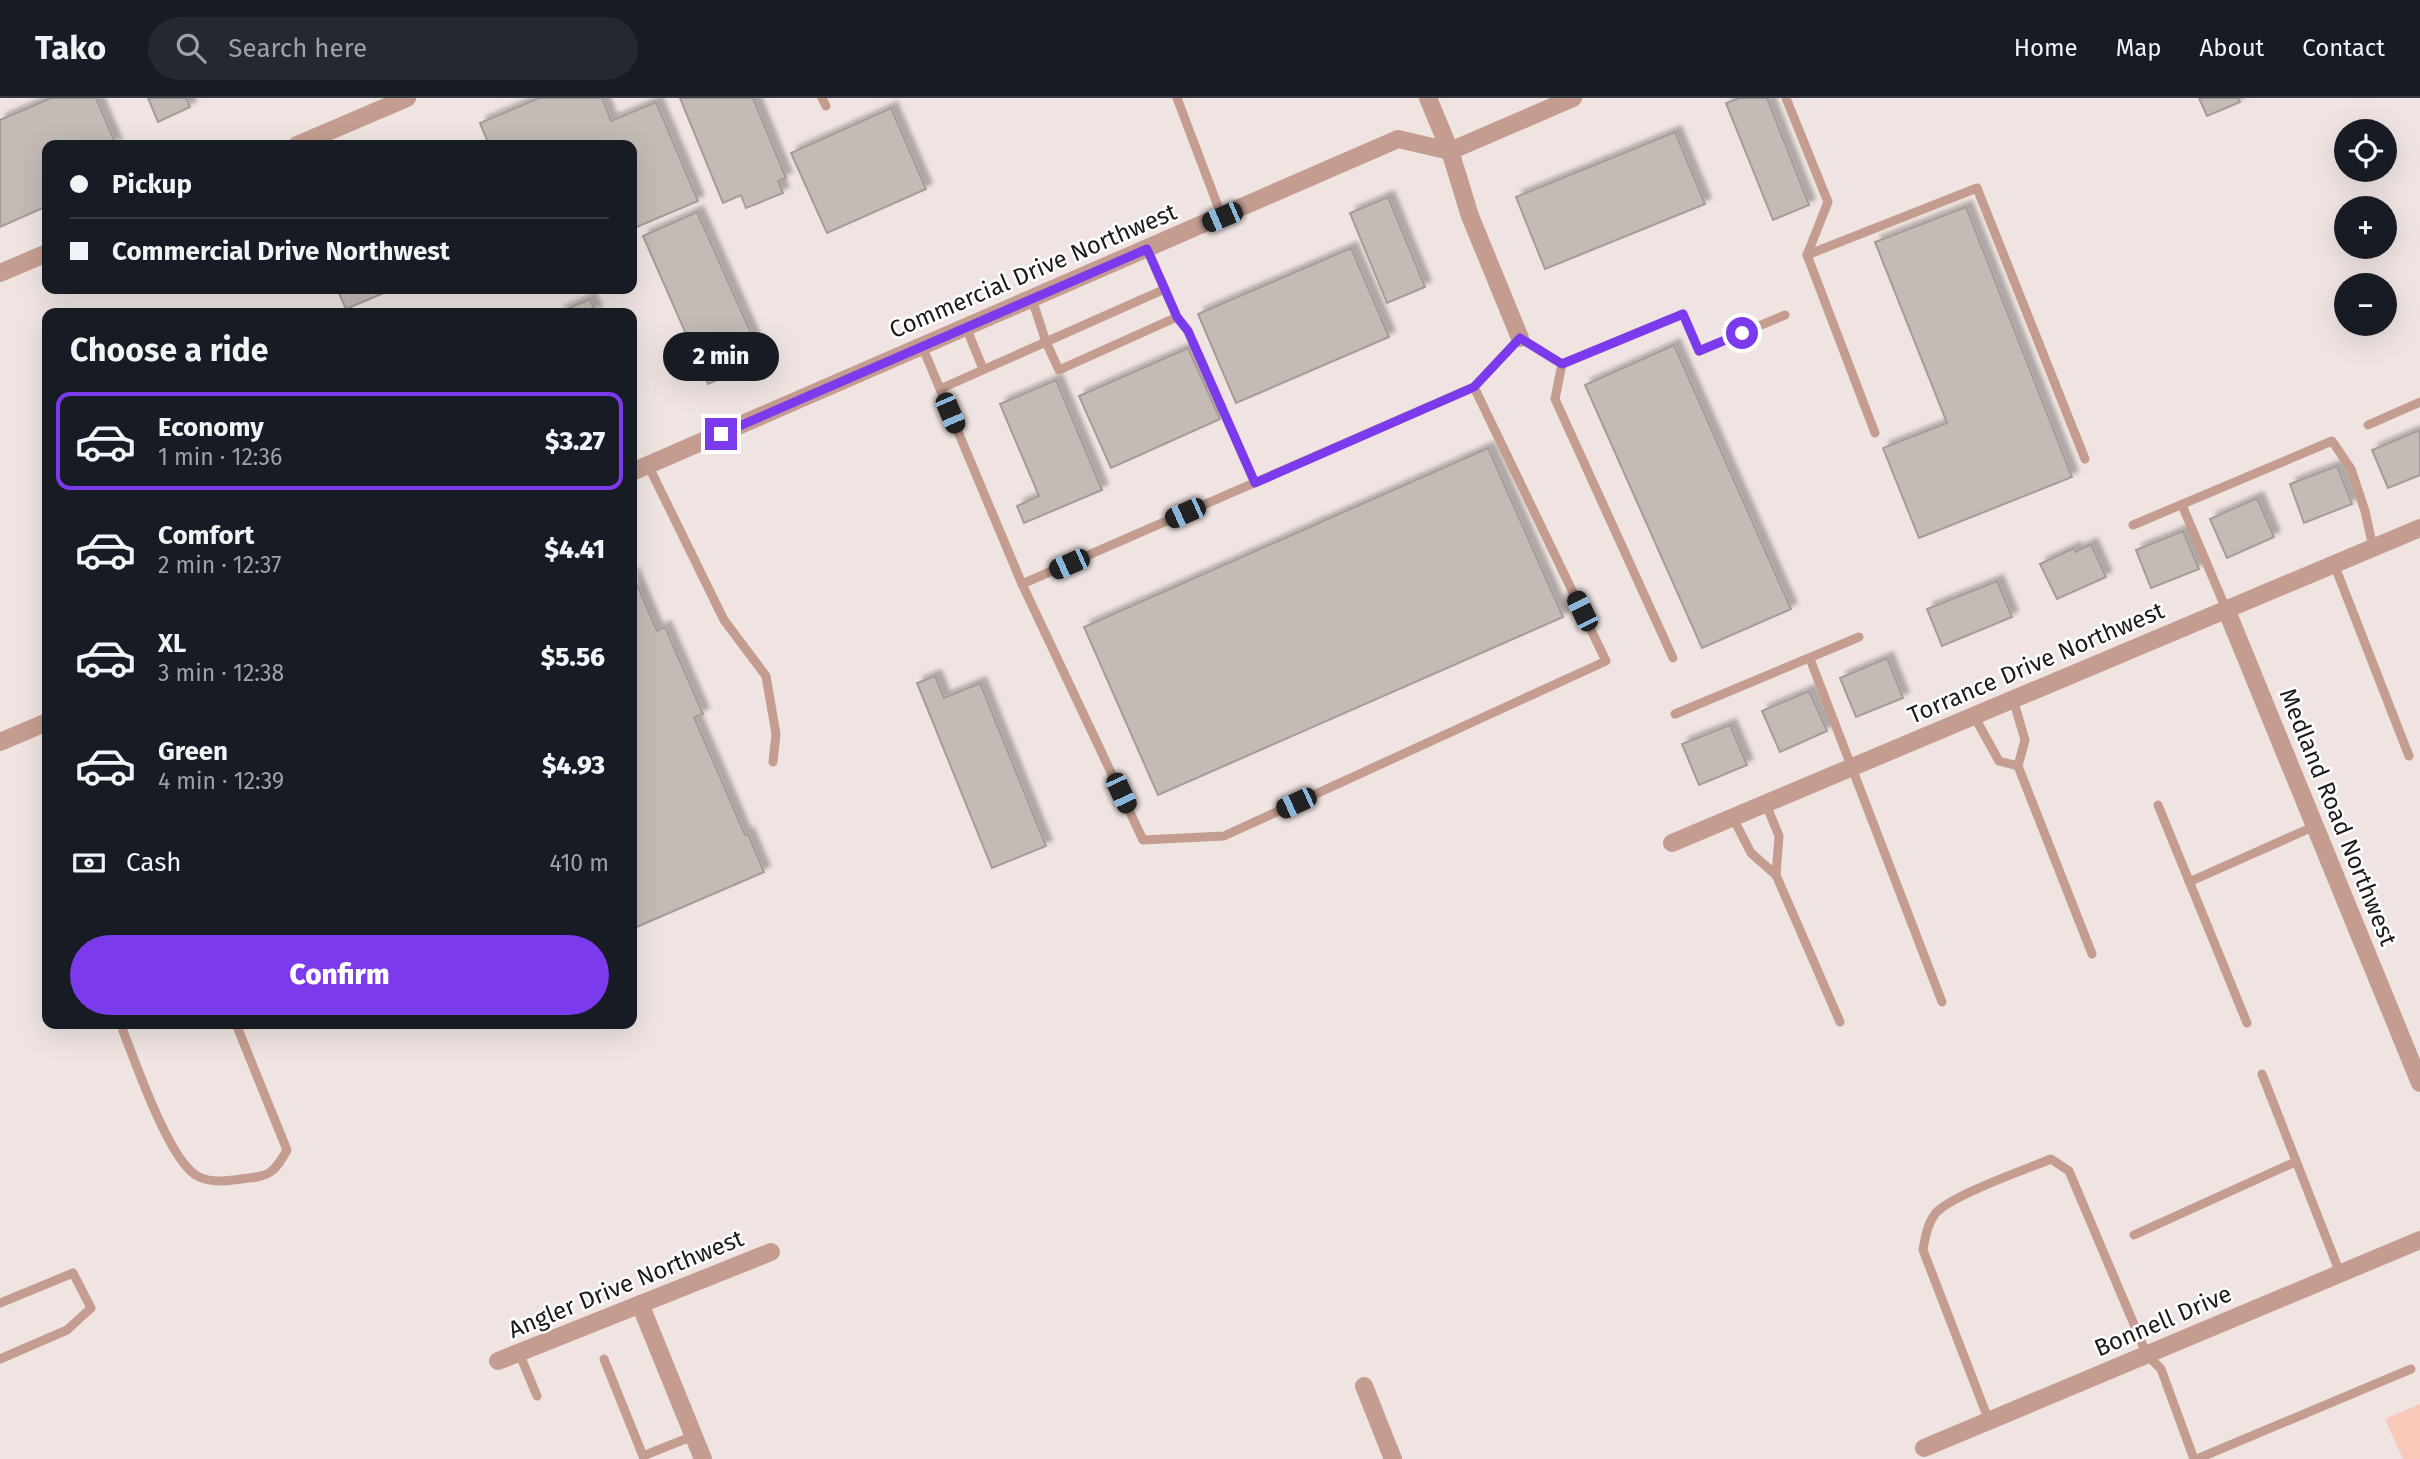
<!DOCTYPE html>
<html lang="en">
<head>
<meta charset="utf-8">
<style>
  :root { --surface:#171b24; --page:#242831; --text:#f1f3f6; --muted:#9ea1a6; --line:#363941; --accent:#7c3aed }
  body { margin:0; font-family:"Fira Sans",sans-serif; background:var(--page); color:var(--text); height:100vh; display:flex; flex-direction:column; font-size:26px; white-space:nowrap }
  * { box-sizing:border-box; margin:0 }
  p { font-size:23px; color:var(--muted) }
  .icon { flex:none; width:38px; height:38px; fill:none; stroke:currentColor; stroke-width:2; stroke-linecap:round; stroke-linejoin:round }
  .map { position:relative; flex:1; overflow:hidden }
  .side { position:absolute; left:42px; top:210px; width:595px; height:721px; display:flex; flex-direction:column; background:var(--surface); border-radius:14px; box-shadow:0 7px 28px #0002 }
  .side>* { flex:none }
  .hud { position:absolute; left:42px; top:42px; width:595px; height:154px; border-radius:14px; box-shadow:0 7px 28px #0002; display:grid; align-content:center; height:154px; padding:0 28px; background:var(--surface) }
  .buttons { position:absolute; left:2334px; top:21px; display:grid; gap:14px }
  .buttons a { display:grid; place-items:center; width:63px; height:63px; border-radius:50%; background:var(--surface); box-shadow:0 7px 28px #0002; font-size:35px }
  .end { position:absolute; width:32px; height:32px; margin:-16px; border:9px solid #7c3aed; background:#fff; box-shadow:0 0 0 4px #fff }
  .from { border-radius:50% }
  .bubble { position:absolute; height:49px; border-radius:24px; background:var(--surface); box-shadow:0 7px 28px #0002; font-size:23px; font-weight:800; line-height:49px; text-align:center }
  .car { position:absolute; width:21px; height:42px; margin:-21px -10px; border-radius:9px; box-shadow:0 0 5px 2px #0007; background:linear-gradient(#222 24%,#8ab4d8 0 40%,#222 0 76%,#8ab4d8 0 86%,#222 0) }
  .hud b { display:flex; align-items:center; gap:24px; height:66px; font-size:26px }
  .hud b+b { border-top:2px solid var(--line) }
  .hud i { width:18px; height:18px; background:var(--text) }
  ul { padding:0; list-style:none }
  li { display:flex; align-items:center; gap:21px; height:98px; margin:0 14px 10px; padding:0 14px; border:4px solid transparent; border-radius:14px }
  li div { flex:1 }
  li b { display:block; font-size:26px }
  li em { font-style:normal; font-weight:800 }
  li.current { border-color:var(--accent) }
  li>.icon { width:63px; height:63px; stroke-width:1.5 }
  h2 { padding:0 28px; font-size:32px; line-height:84px }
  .pay { display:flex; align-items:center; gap:18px; height:77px; padding:0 28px; font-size:26px }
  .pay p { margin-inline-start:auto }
  .primary-button { display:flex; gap:14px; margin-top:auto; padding:14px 28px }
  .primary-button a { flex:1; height:80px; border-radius:42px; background:var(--accent); color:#fff; font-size:28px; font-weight:800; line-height:80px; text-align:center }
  header { display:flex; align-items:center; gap:42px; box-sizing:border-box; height:98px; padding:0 35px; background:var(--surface); border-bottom:2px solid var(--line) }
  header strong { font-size:33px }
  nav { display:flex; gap:38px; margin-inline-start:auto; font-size:24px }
  .search { width:490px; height:63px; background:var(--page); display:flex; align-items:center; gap:18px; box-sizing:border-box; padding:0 24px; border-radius:38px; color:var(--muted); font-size:26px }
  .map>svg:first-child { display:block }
  .green { fill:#f8c8b9 }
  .building { fill:#c4bab6; stroke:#a59b98; stroke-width:2; filter:url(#shadow) }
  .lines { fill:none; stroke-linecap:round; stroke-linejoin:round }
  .lane { stroke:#c49d90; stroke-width:9 }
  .street { stroke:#c49d90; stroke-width:18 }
  .route { stroke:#7c3aed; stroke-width:9 }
  .labels { text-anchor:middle; stroke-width:5; stroke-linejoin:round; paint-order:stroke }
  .street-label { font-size:24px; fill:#1e1a19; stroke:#fff }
</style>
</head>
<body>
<header>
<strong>Tako</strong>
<div class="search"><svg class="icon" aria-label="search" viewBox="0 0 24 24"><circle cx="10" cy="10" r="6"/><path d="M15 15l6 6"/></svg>Search here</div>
<nav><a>Home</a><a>Map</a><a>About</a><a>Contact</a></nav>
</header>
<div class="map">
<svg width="2420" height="1361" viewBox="0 0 2420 1361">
  <defs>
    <filter id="shadow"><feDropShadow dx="6" dy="-6" stdDeviation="2" flood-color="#0004"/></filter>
  </defs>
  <rect width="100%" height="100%" fill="#efe4e1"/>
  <!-- green -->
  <path class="green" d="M2420 1306V1361H2403L2385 1321Z"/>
  <!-- building -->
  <g class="building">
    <path d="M51 0H96L116 47H47V108L0 129V22Z"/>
    <path d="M148 0H186L190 9 158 24Z"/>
    <path d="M539 0H602L611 23 656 4 698 103 632 131V47H489L480 25Z"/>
    <path d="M680 0H753L786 80 778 83 783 95 746 110 741 97 723 105Z"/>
    <path d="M1740 0H1767L1809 107 1773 122 1726 5Z"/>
    <path d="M2199 0H2238L2240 4 2207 18Z"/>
    <path d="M891 10 926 91 827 135 791 55Z"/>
    <path d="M1675 34 1705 106 1545 171 1516 99Z"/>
    <path d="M1388 99 1425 189 1387 205 1350 115Z"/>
    <path d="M1966 109 2072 379 1919 440 1883 350 1947 325 1875 144Z"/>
    <path d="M697 114 763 262 708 286 643 138Z"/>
    <path d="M1351 150 1389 239 1236 305 1198 216Z"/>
    <path d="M337 191H393L346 211Z"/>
    <path d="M590 201 596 215H557Z"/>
    <path d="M1674 247 1791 511 1702 550 1585 287Z"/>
    <path d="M1188 250 1220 321 1111 370 1079 298Z"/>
    <path d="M1056 282 1102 392 1024 425 1017 408 1039 398 1000 306Z"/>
    <path d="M2420 332V377L2388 390 2372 352Z"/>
    <path d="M1488 350 1563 519 1158 697 1084 529Z"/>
    <path d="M2337 368 2352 406 2304 425 2290 386Z"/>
    <path d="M2257 400 2274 439 2227 460 2210 421Z"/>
    <path d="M2183 433 2199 471 2151 490 2136 452Z"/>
    <path d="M2091 446 2106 479 2057 501 2040 466 2074 450 2075 454Z"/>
    <path d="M632 475 657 533 665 529 703 616 694 619 745 737 748 736 764 774 632 831Z"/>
    <path d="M1997 483 2012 519 1942 548 1927 511Z"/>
    <path d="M1887 560 1903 600 1856 619 1840 580Z"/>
    <path d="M935 578 944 600 980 585 1046 748 992 770 917 585Z"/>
    <path d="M1809 593 1827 633 1780 654 1762 613Z"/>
    <path d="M1730 627 1747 667 1699 687 1682 646Z"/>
  </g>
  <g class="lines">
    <!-- lane -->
    <g class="lane">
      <path d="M822 0 826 8"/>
      <path d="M1177 0 1222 119"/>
      <path d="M1786 0 1828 104 1807 157 1875 335"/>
      <path d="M1147 151 1165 191"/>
      <path d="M1807 157 1977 90 2085 361"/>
      <path d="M1177 219 1188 233 1255 385"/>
      <path d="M966 229 983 271"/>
      <path d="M922 248 1022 486 1143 742 1224 738 1606 563 1474 289"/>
      <path d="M1562 266 1555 301 1673 560"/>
      <path d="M940 291 1165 191 1177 219 1059 272 1046 244 1032 201"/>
      <path d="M2368 327 2420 304"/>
      <path d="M648 367 724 522 766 578 776 636 773 664"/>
      <path d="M2182 407 2226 511"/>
      <path d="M2133 427 2332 343 2351 371 2365 413 2373 449"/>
      <path d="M2334 466 2409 658"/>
      <path d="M1022 486 1474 289 1520 240 1562 266 1683 216 1699 253 1785 217"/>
      <path d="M1810 561 1942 904"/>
      <path d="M2013 601 2025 642 2018 668 2092 856"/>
      <path d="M1675 616 1859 539"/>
      <path d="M1974 618 1999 663 2018 668"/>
      <path d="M1766 706 1779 738 1776 777 1840 924"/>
      <path d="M2158 707 2247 925"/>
      <path d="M1733 720 1751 755 1776 777"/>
      <path d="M2189 784 2315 728"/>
      <path d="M123 926V933C136 965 170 1066 199 1079 213 1085 226 1083 241 1081 269 1078 273 1077 287 1052L236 926"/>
      <path d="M2262 976 2340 1175"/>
      <path d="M2134 1137 2295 1064"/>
      <path d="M0 1205 73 1175 91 1210 67 1232 0 1261"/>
      <path d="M519 1255 537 1298"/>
      <path d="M604 1261 643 1358 693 1338"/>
      <path d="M1989 1323 1923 1152C1925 1140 1927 1127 1935 1116 1949 1098 2027 1071 2051 1061L2069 1073 2147 1257 2161 1271 2194 1361"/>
      <path d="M2197 1361 2411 1271"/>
    </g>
    <!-- street -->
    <g class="street">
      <path d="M1428 0 1450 53 1470 118 1520 240"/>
      <path d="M297 47 407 0"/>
      <path d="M0 175 47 155"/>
      <path d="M632 374 1398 41 1450 53 1573 0"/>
      <path d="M2226 511 2420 985"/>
      <path d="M0 644 47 624"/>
      <path d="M1672 745 2420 430"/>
      <path d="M640 1206 703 1361"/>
      <path d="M498 1263 771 1154"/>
      <path d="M1364 1288 1393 1361"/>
      <path d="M1924 1350 2420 1142"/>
    </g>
  </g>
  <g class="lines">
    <!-- route -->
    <path class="route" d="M721 336 1147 151 1177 219 1188 233 1255 385 1474 289 1520 240 1562 266 1683 216 1699 253 1742 235"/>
  </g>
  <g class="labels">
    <!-- street labels -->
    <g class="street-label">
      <text transform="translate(1033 173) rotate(-23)" y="8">Commercial Drive Northwest</text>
      <text transform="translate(2036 565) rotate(-23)" y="8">Torrance Drive Northwest</text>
      <text transform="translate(2338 719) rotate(68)" y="8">Medland Road Northwest</text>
      <text transform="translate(626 1186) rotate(-22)" y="8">Angler Drive Northwest</text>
      <text transform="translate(2163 1223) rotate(-23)" y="8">Bonnell Drive</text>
    </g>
  </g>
</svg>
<div class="buttons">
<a><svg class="icon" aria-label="locate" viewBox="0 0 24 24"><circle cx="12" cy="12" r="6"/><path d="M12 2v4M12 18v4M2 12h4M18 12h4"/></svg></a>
<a>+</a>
<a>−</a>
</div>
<i class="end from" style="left:1742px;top:235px"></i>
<i class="end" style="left:721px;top:336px"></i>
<div class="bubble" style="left:663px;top:234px;width:116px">2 min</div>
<i class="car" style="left:1222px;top:119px;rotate:247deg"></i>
<i class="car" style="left:950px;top:315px;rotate:157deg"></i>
<i class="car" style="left:1185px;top:415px;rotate:246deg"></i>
<i class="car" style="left:1069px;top:466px;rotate:246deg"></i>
<i class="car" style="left:1582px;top:513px;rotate:334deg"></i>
<i class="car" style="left:1121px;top:695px;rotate:155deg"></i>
<i class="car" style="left:1296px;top:705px;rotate:245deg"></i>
<div class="hud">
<b><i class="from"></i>Pickup</b>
<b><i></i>Commercial Drive Northwest</b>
</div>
<section class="side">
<h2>Choose a ride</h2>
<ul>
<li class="current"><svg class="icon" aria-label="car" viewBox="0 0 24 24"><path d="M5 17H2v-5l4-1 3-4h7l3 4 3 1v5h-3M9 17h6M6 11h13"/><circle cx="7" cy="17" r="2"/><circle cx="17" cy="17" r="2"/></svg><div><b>Economy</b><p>1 min · 12:36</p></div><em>$3.27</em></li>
<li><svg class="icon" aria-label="car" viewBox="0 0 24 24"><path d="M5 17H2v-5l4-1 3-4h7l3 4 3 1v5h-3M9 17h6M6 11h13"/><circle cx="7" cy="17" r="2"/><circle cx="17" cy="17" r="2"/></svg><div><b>Comfort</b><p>2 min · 12:37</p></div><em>$4.41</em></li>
<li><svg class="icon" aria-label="car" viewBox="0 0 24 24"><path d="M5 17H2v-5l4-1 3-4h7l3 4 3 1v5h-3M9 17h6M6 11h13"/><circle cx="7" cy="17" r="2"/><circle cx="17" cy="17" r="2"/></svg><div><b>XL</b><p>3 min · 12:38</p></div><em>$5.56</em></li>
<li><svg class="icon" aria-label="car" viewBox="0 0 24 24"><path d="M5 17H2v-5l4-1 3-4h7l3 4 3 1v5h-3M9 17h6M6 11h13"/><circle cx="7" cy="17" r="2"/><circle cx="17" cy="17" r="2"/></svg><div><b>Green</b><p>4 min · 12:39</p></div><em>$4.93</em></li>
</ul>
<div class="pay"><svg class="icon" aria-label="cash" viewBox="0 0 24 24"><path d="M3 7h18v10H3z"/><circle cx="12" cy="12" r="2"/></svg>Cash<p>410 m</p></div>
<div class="primary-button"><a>Confirm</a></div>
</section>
</div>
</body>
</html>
